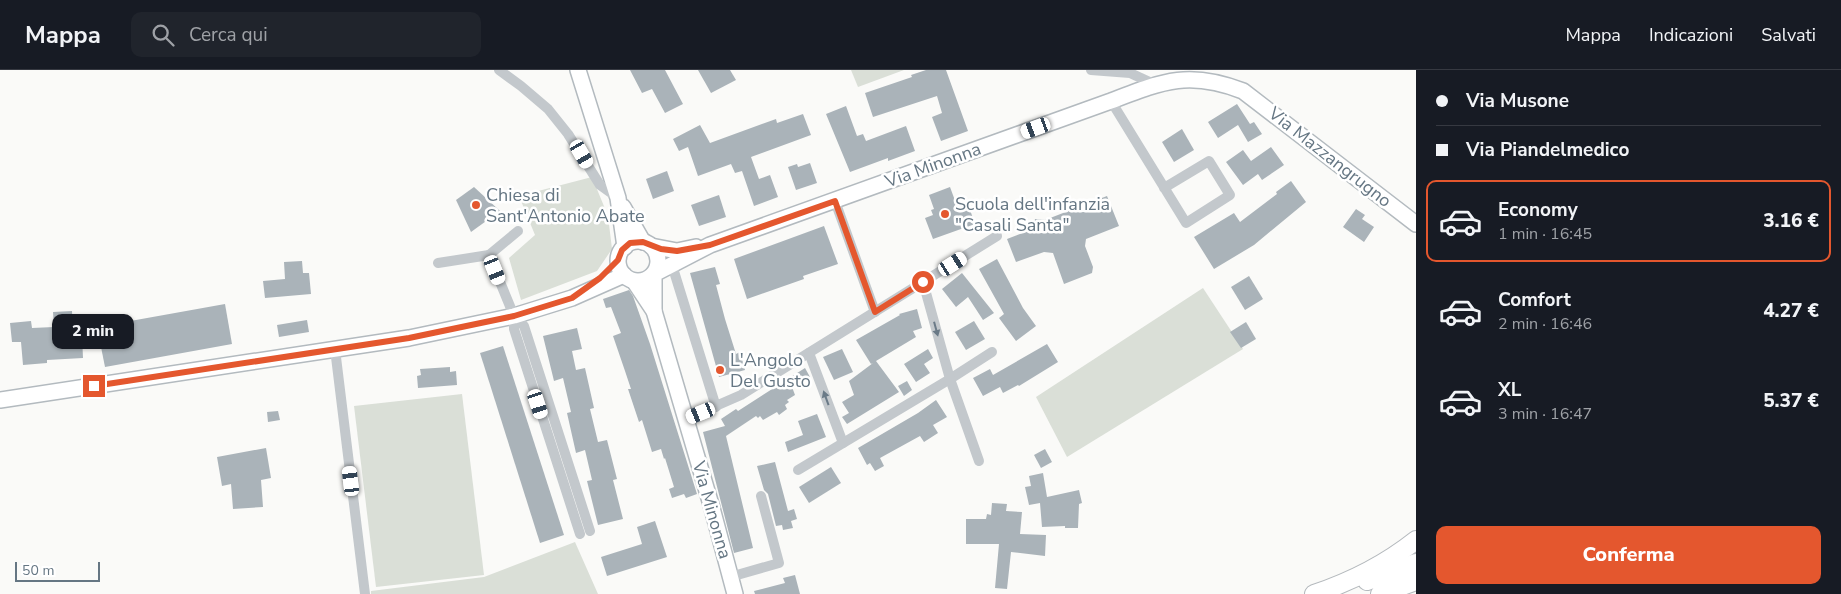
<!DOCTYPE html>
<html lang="it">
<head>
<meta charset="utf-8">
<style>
  :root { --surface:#171b24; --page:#20242c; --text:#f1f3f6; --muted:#9ea1a6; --line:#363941; --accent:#e4572e }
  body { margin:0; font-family:"Nunito Sans",sans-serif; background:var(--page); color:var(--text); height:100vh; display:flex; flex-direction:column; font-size:19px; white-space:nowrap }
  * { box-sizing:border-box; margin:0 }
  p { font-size:16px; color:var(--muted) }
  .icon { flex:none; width:28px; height:28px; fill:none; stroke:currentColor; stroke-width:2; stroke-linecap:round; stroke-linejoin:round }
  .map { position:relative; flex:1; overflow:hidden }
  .sheet { display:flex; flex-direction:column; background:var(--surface); width:425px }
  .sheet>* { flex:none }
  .guide { display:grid; align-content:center; height:110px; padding:0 20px; background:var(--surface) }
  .scale { position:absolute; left:15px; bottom:12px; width:85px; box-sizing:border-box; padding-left:5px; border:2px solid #657683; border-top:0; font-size:14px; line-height:18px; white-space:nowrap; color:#657683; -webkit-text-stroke:4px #fff; paint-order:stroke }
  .end { position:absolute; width:22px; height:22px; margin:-11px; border:6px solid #e4572e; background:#fff; box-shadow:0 0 0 2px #fff }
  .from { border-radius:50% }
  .bubble { position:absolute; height:35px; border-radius:10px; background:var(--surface); box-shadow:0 1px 4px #0004; font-size:16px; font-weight:800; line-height:35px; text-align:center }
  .car { position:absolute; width:15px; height:30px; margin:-15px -8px; border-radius:6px; box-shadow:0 0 4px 1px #0007; background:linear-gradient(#fff 24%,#345 0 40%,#fff 0 76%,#345 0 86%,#fff 0) }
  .guide b { display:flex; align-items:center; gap:18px; height:48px; font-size:19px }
  .guide b+b { border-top:1px solid var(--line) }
  .guide i { width:12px; height:12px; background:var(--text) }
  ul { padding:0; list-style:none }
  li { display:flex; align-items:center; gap:15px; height:82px; margin:0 10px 8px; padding:0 10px; border:2px solid transparent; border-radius:10px }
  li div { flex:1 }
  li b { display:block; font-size:19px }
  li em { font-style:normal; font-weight:800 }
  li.active { border-color:var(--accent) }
  li>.icon { width:45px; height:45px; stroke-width:1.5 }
  .action { display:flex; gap:10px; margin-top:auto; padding:10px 20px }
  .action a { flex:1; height:58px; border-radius:10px; background:var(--accent); color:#fff; font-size:20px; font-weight:800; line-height:58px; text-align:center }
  header { display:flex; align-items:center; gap:30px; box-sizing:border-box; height:70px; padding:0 25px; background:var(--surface); border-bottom:1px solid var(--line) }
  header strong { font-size:24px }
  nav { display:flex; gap:28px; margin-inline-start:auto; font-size:18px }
  .search { width:350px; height:45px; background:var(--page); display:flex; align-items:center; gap:12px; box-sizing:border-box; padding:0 18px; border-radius:10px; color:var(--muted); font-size:19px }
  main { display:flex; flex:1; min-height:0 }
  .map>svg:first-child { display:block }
  .green { fill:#dadfd7 }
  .building { fill:#aab3b9 }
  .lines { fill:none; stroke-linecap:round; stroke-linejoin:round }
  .secondary-casing { stroke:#b3babf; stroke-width:18 }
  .trunk-casing { stroke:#b4b9bd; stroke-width:20 }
  .minor { stroke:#c3c8cc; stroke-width:10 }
  .secondary { stroke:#fff; stroke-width:15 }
  .trunk { stroke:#fff; stroke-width:18 }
  .oneway { fill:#6a7a87 }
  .route { stroke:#e4572e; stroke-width:6 }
  .poi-dot { fill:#e4572e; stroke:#fff; stroke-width:2 }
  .labels { text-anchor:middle; stroke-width:5; stroke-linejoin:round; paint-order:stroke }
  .street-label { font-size:18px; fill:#657683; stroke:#fff }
  .poi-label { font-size:18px; fill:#657683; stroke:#fff; text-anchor:start }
</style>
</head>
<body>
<header>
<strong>Mappa</strong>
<div class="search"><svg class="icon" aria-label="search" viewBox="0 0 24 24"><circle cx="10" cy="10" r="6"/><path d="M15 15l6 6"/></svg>Cerca qui</div>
<nav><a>Mappa</a><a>Indicazioni</a><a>Salvati</a></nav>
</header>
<main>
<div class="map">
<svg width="1416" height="524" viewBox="0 0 1416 524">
  <rect width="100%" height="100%" fill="#fafaf8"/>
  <!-- green -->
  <g class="green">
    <path d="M851 0H904L858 17Z"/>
    <path d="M592 107 608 146 612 179 597 201 521 230 509 188 535 165 519 126Z"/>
    <path d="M1203 218 1243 279 1067 387 1036 327Z"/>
    <path d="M462 324 484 505 376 517 354 336Z"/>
    <path d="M575 472 598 524H371V521L484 507Z"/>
  </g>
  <!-- building -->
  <g class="building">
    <path d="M630 0H665L683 34 665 43 652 19 642 23Z"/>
    <path d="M698 0H730L736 10 711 23Z"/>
    <path d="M926 0H946L968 61 941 71 932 47 942 43 937 26 873 47 865 23 912 7 911 5Z"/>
    <path d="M1237 34 1250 54 1254 52 1262 64 1248 72 1238 55 1218 68 1208 52Z"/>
    <path d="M846 36 857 66 863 64 866 71 906 56 915 81 888 91V88L850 102 826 44Z"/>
    <path d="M803 44 811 65 751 87 759 109 770 105 778 127 754 136 742 101 735 103 731 94 698 106 688 77 679 81 673 69 700 55 710 73 776 49 777 53Z"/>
    <path d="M1182 59 1194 80 1174 92 1162 72Z"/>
    <path d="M1271 77 1284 95 1262 110 1258 104 1243 115 1226 92 1243 80 1251 91Z"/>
    <path d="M810 93 817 113 796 120 788 97 797 94 798 97Z"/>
    <path d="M667 101 674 121 653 129 646 109Z"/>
    <path d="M1291 111 1306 132 1254 175 1214 199 1194 167 1234 143 1240 152 1277 124 1276 122Z"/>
    <path d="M474 117 500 141 471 162 456 130Z"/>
    <path d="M950 117 957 136 960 135 962 140 969 137 975 154 933 169 925 148 933 145 931 140 934 139 929 125Z"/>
    <path d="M719 125 726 147 699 156 691 135Z"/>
    <path d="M1107 126 1119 156 1086 169 1085 176 1093 197 1092 203 1064 214 1053 183 1044 182 1016 192 1007 169 1033 159 1035 149 1045 150Z"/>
    <path d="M1356 139 1365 145 1362 149 1374 157 1364 172 1343 157Z"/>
    <path d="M824 156 838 194 803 206 804 209 747 229 734 189Z"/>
    <path d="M997 189 1023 238 1036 256 1016 271 999 248 1004 244 979 199Z"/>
    <path d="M302 191 303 203H309L311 224 265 228 263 211 285 209 284 192Z"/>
    <path d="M715 197 720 214 716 215 725 249 736 284 740 282 745 300 719 307 690 203Z"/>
    <path d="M962 203 994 243 983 250 968 227 956 237 942 219Z"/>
    <path d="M1249 206 1263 229 1245 240 1231 217Z"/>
    <path d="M629 220 633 226 650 274 697 424 686 428 684 424 672 428 669 419 674 417 665 388 664 389 661 379 652 382 642 350 639 352 628 319H631L625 301 613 266 621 263 611 237 606 238 603 229Z"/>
    <path d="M225 234 232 274 105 297 97 257Z"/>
    <path d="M917 239 922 258 913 261 916 267 876 291 899 322 847 354 842 347 849 343 842 332 854 325 849 311 873 293 871 294 856 270 900 245 899 244Z"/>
    <path d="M72 241 73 266H82L83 288 47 290V293L23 295 21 272H12L10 253 31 251 32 258 54 257 53 242Z"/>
    <path d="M307 250 309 262 279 267 277 255Z"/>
    <path d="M974 251 985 269 966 280 955 262Z"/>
    <path d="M1246 252 1256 269 1241 278 1230 262Z"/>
    <path d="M577 258 582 279 572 281 576 300 585 298 594 338 590 339 598 372 607 370 617 409 613 410 623 449 598 455 587 411 592 410 585 380 576 383 567 343 571 342 563 308 554 311 543 266Z"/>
    <path d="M1047 274 1058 292 1019 316 1018 315 1003 323 1000 317 983 326 973 308 990 299 993 305Z"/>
    <path d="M503 276 564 465 540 473 480 283Z"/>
    <path d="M842 279 853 302 834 310 823 287Z"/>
    <path d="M928 279 933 288 924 294 930 303 916 312 904 294Z"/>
    <path d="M450 297V302L456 301 457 315 418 318 417 306 421 305 420 299Z"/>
    <path d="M805 298 810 307 792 317 795 325 787 330 789 332 785 335 787 339 779 345 777 342 763 350 760 346 758 348 756 346 726 366 753 478 734 483 703 362 725 356 721 349 736 339 738 341Z"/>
    <path d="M907 311 912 320 904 326 898 316Z"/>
    <path d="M936 330 947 347 933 355 938 363 924 372 920 366 880 388 884 396 875 401 870 393 867 395 858 378 918 343Z"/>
    <path d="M278 341 280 350 268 352 267 342Z"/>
    <path d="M817 344 826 367 788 382 785 372 803 365 798 351Z"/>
    <path d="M266 378 271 408 261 410 263 437 233 439 231 414 222 416 217 387Z"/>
    <path d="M1045 379 1052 392 1041 398 1034 385Z"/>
    <path d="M775 392 788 441 794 439 797 449 791 451 793 458 783 460 782 455 776 456 768 424 764 420 757 396Z"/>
    <path d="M831 397 841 413 809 433 799 417Z"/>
    <path d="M1043 403 1047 427 1079 420 1082 433 1079 434 1078 458H1065V456L1042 457 1040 433 1029 435 1025 417 1031 416 1029 406Z"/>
    <path d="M992 433 1007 434 1006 441 1022 442 1020 464 1046 465 1045 486 1011 482 1007 519 995 518 999 474H966V449H986L987 444 991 445Z"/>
    <path d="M655 451 667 487 607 506 601 487 642 474 637 457Z"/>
    <path d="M795 505 800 524H755L754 521 785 513 783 508Z"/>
  </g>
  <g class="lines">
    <!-- secondary casing -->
    <g class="secondary-casing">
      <g id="secondary">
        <path d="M578 0 618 128 625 177"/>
        <path d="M623 137 643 172"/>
        <circle cx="638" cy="191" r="20"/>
        <path d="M651 176 677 181 696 177"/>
        <path d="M634 211 654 241 712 438 735 524"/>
        <path d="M654 241V204L710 175 1111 31C1163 11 1189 0 1243 21L1416 154"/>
        <path d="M0 330 409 268 514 246 572 228 624 205"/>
      </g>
    </g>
    <!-- trunk casing -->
    <g class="trunk-casing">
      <g id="trunk">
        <path d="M1367 511 1416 493"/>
        <path d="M1314 524C1350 512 1387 493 1416 470"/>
        <path d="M1380 524 1416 511"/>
      </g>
    </g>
    <!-- minor -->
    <g class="minor">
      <path d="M499 0 521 16 548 39 568 64 600 115 618 128"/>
      <path d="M1091 0 1130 3 1154 14"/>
      <path d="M1111 31 1186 153 1230 125 1209 91 1164 118"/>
      <path d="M835 131 875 242"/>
      <path d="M518 161 489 185 514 246 524 256 590 461"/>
      <path d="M438 193 489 185"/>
      <path d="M672 195 716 337"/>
      <path d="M514 246V259L580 464"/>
      <path d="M335 279 365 524"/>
      <path d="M809 283 843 373"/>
      <path d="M686 349 741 325 997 166"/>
      <path d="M979 391 950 309 992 282"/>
      <path d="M798 400 950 309 923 212"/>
      <path d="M730 507 779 493 761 426"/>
    </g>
    <!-- secondary -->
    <use href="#secondary" class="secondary"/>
    <!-- trunk -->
    <use href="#trunk" class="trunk"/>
  </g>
  <!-- one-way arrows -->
  <defs><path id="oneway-solid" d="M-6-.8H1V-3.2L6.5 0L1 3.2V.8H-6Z" transform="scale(1.25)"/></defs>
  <g class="oneway">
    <use href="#oneway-solid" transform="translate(936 259) rotate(75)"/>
    <use href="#oneway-solid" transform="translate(826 328) rotate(-110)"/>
  </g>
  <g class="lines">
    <!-- route -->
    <path class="route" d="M94 316 409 268 514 246 572 228 600 208 618 190 622 180 630 173 643 172 661 179 677 181 710 175 835 131 875 242 923 212"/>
  </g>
  <!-- markers -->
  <g class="poi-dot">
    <circle cx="476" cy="135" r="5"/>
    <circle cx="945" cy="144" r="5"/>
    <circle cx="720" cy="300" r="5"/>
  </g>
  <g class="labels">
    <!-- street labels -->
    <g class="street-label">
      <text transform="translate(1330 87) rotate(38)" y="6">Via Mazzangrugno</text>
      <text transform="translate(933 95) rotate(-20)" y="6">Via Minonna</text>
      <text transform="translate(712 440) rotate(74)" y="6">Via Minonna</text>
    </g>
    <!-- poi labels -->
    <g class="poi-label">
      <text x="486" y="131">Chiesa di<tspan x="486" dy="21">Sant'Antonio Abate</tspan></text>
      <text x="955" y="140">Scuola dell'infanzia<tspan x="955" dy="21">"Casali Santa"</tspan></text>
      <text x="730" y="296">L'Angolo<tspan x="730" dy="21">Del Gusto</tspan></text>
    </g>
  </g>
</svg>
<div class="scale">50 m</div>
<i class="end from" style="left:923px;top:212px"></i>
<i class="end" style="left:94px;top:316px"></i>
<div class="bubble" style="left:52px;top:244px;width:82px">2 min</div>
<i class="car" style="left:1036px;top:58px;rotate:250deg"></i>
<i class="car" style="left:582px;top:84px;rotate:150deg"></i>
<i class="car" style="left:953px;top:194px;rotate:58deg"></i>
<i class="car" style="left:495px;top:200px;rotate:158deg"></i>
<i class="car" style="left:538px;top:334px;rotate:162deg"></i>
<i class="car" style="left:701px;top:343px;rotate:248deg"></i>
<i class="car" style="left:351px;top:411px;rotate:353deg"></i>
</div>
<section class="sheet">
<div class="guide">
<b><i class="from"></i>Via Musone</b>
<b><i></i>Via Piandelmedico</b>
</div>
<ul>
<li class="active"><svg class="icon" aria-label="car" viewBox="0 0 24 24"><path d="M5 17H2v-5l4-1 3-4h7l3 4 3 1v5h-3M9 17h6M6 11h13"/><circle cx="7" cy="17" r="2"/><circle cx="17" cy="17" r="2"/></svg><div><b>Economy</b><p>1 min · 16:45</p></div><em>3.16 €</em></li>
<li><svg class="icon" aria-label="car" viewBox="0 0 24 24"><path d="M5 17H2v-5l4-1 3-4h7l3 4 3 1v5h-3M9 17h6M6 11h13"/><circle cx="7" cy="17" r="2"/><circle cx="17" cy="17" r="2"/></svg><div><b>Comfort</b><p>2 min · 16:46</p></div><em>4.27 €</em></li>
<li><svg class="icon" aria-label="car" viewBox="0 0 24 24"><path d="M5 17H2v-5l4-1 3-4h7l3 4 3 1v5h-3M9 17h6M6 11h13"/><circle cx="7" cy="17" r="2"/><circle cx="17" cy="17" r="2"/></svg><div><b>XL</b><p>3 min · 16:47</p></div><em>5.37 €</em></li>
</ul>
<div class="action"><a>Conferma</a></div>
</section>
</main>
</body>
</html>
